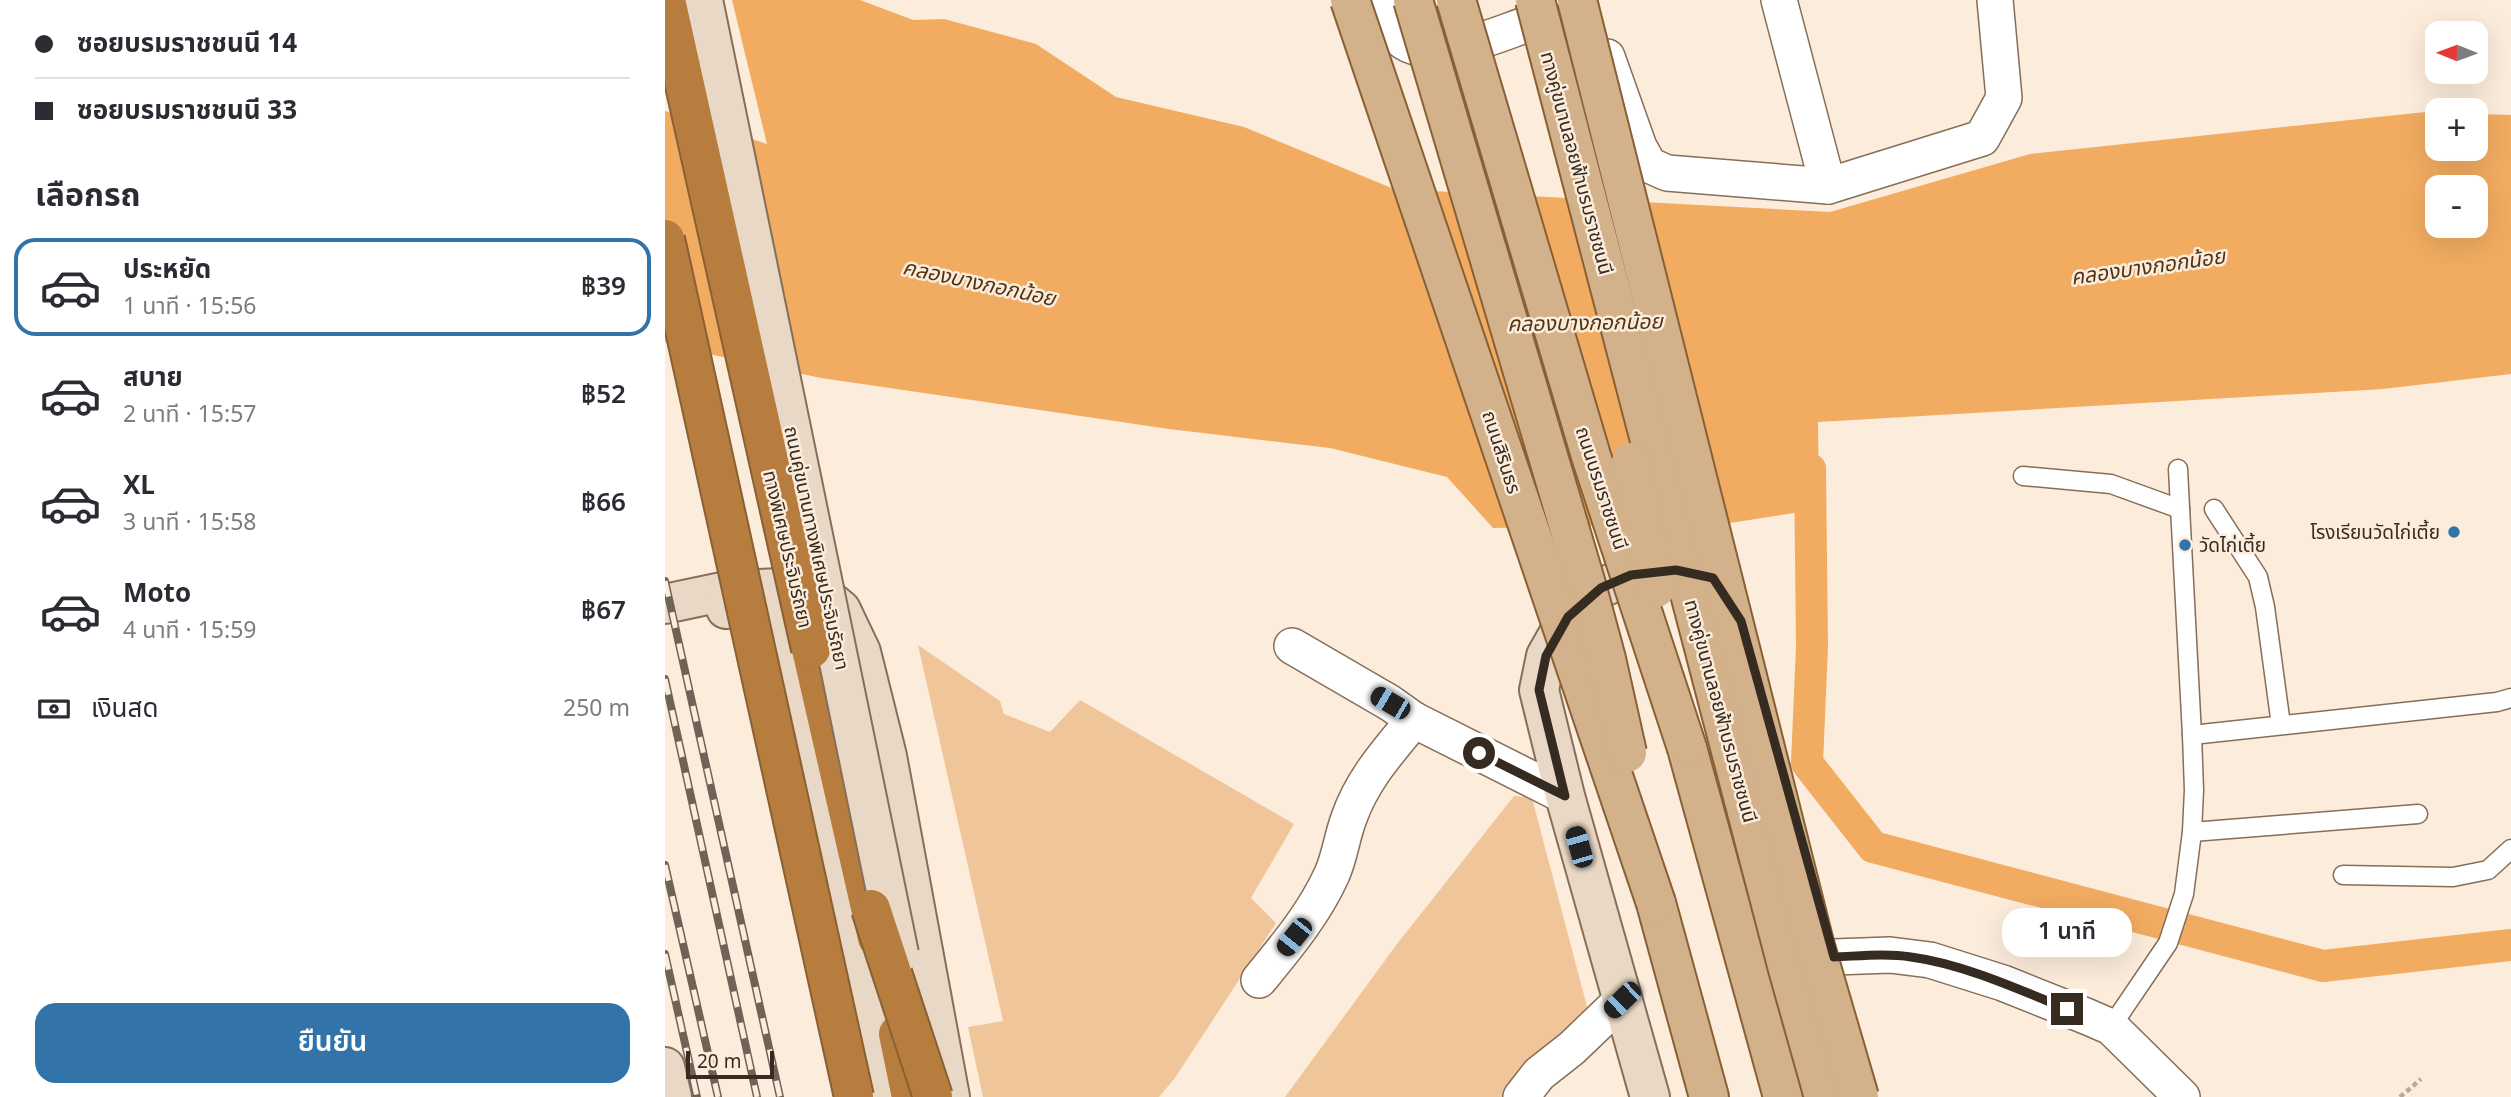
<!DOCTYPE html>
<html lang="th">
<head>
<meta charset="utf-8">
<style>
  :root { --surface:#fff; --page:#f7f7f7; --text:#2b2b33; --muted:#7c7c81; --line:#e1e1e2; --accent:#3274aa }
  body { margin:0; font-family:Georgia,"Noto Sans Thai",serif; background:var(--page); color:var(--text); height:100vh; display:flex; flex-direction:column; font-size:26px; white-space:nowrap }
  * { box-sizing:border-box; margin:0 }
  p { font-size:23px; color:var(--muted) }
  .icon { flex:none; width:38px; height:38px; fill:none; stroke:currentColor; stroke-width:2; stroke-linecap:round; stroke-linejoin:round }
  .map { position:relative; flex:1; overflow:hidden }
  .drawer { display:flex; flex-direction:column; background:var(--surface); width:665px }
  .drawer>* { flex:none }
  .hud { display:grid; align-content:center; height:154px; padding:0 35px; background:var(--surface) }
  .needle { width:46px; rotate:271deg }
  .buttons { position:absolute; left:1760px; top:21px; display:grid; gap:14px }
  .buttons a { display:grid; place-items:center; width:63px; height:63px; border-radius:14px; background:var(--surface); box-shadow:0 7px 28px #0002; font-size:35px }
  .scale { position:absolute; left:21px; bottom:18px; width:88px; box-sizing:border-box; padding-left:7px; border:4px solid #362b21; border-top:0; font-size:19px; line-height:24px; white-space:nowrap; color:#362b21; -webkit-text-stroke:5px #fcecdc; paint-order:stroke }
  .end { position:absolute; width:32px; height:32px; margin:-16px; border:9px solid #362b21; background:#fff; box-shadow:0 0 0 4px #fff }
  .from { border-radius:50% }
  .bubble { position:absolute; height:49px; border-radius:21px; background:var(--surface); box-shadow:0 7px 28px #0002; font-size:23px; font-weight:600; line-height:49px; text-align:center }
  .car { position:absolute; width:21px; height:42px; margin:-21px -10px; border-radius:9px; box-shadow:0 0 5px 2px #0007; background:linear-gradient(#222 24%,#8ab4d8 0 40%,#222 0 76%,#8ab4d8 0 86%,#222 0) }
  .hud b { display:flex; align-items:center; gap:24px; height:66px; font-size:26px }
  .hud b+b { border-top:2px solid var(--line) }
  .hud i { width:18px; height:18px; background:var(--text) }
  ul { padding:0; list-style:none }
  li { display:flex; align-items:center; gap:21px; height:98px; margin:0 14px 10px; padding:0 21px; border:4px solid transparent; border-radius:21px }
  li div { flex:1 }
  li b { display:block; font-size:26px }
  li em { font-style:normal; font-weight:600 }
  li.active { border-color:var(--accent) }
  li>.icon { width:63px; height:63px; stroke-width:1.5 }
  h2 { padding:0 35px; font-size:32px; line-height:84px }
  .pay { display:flex; align-items:center; gap:18px; height:77px; padding:0 35px; font-size:26px }
  .pay p { margin-inline-start:auto }
  .cta { display:flex; gap:14px; margin-top:auto; padding:14px 35px }
  .cta a { flex:1; height:80px; border-radius:21px; background:var(--accent); color:#fff; font-size:28px; font-weight:600; line-height:80px; text-align:center }
  main { display:flex; flex:1; min-height:0 }
  .map>svg:first-child { display:block }
  .green { fill:#f1c59a }
  .water { fill:#f2ac61; fill-rule:evenodd }
  .lines { fill:none; stroke-linecap:round; stroke-linejoin:round }
  .canal { stroke:#f2ac61; stroke-width:32 }
  .lane-casing { stroke:#866e57; stroke-width:21 }
  .street-casing { stroke:#866e57; stroke-width:38 }
  .secondary-casing { stroke:#866e57; stroke-width:42 }
  .primary-casing { stroke:#896034; stroke-width:42 }
  .highway-casing { stroke:#896034; stroke-width:42 }
  .path { stroke:#b7a99b; stroke-width:4.5; stroke-dasharray:5 3.5; stroke-linecap:butt }
  .lane { stroke:#fff; stroke-width:18 }
  .street { stroke:#fff; stroke-width:35 }
  .secondary { stroke:#e9d8c5; stroke-width:38 }
  .primary { stroke:#d3b18b; stroke-width:38 }
  .highway { stroke:#b67d3e; stroke-width:38 }
  .rail-casing { stroke:#6f6257; stroke-width:8 }
  .rail { stroke:#fcecdc; stroke-width:5; stroke-dasharray:16; stroke-linecap:butt }
  .secondary-bridge-casing { stroke:#866e57; stroke-width:42; stroke-linecap:butt }
  .primary-bridge-casing { stroke:#896034; stroke-width:42; stroke-linecap:butt }
  .highway-bridge-casing { stroke:#896034; stroke-width:42; stroke-linecap:butt }
  .secondary-bridge { stroke:#e9d8c5; stroke-width:38 }
  .primary-bridge { stroke:#d3b18b; stroke-width:38 }
  .highway-bridge { stroke:#b67d3e; stroke-width:38 }
  .route { stroke:#362b21; stroke-width:9 }
  .poi-dot { fill:#3274aa; stroke:#fcecdc; stroke-width:2.5 }
  .labels { text-anchor:middle; stroke-width:5; stroke-linejoin:round; paint-order:stroke }
  .street-label { font-size:19px; fill:#362b21; stroke:#fcecdc }
  .poi-label { font-size:19px; fill:#362b21; stroke:#fcecdc; text-anchor:end }
  .water-label { font-size:21px; font-style:italic; fill:#503414; stroke:#fcecdc }
</style>
</head>
<body>
<main>
<section class="drawer">
<div class="hud">
<b><i class="from"></i>ซอยบรมราชชนนี 14</b>
<b><i></i>ซอยบรมราชชนนี 33</b>
</div>
<h2>เลือกรถ</h2>
<ul>
<li class="active"><svg class="icon" aria-label="car" viewBox="0 0 24 24"><path d="M5 17H2v-5l4-1 3-4h7l3 4 3 1v5h-3M9 17h6M6 11h13"/><circle cx="7" cy="17" r="2"/><circle cx="17" cy="17" r="2"/></svg><div><b>ประหยัด</b><p>1 นาที · 15:56</p></div><em>฿39</em></li>
<li><svg class="icon" aria-label="car" viewBox="0 0 24 24"><path d="M5 17H2v-5l4-1 3-4h7l3 4 3 1v5h-3M9 17h6M6 11h13"/><circle cx="7" cy="17" r="2"/><circle cx="17" cy="17" r="2"/></svg><div><b>สบาย</b><p>2 นาที · 15:57</p></div><em>฿52</em></li>
<li><svg class="icon" aria-label="car" viewBox="0 0 24 24"><path d="M5 17H2v-5l4-1 3-4h7l3 4 3 1v5h-3M9 17h6M6 11h13"/><circle cx="7" cy="17" r="2"/><circle cx="17" cy="17" r="2"/></svg><div><b>XL</b><p>3 นาที · 15:58</p></div><em>฿66</em></li>
<li><svg class="icon" aria-label="car" viewBox="0 0 24 24"><path d="M5 17H2v-5l4-1 3-4h7l3 4 3 1v5h-3M9 17h6M6 11h13"/><circle cx="7" cy="17" r="2"/><circle cx="17" cy="17" r="2"/></svg><div><b>Moto</b><p>4 นาที · 15:59</p></div><em>฿67</em></li>
</ul>
<div class="pay"><svg class="icon" aria-label="cash" viewBox="0 0 24 24"><path d="M3 7h18v10H3z"/><circle cx="12" cy="12" r="2"/></svg>เงินสด<p>250 m</p></div>
<div class="cta"><a>ยืนยัน</a></div>
</section>
<div class="map">
<svg width="1846" height="1097" viewBox="0 0 1846 1097">
  <rect width="100%" height="100%" fill="#fcecdc"/>
  <!-- green -->
  <g class="green">
    <path d="M253 645 335 701 339 714 385 732 415 700 629 824 586 898 611 923 510 1078 494 1097H318L303 1027 338 1021Z"/>
    <path d="M849 796 867 798 925 1018 853 1097H620L732 944Z"/>
  </g>
  <!-- water -->
  <path class="water" d="M67 0H195L248 20 279 19 371 44 451 97 579 127 729 189 1165 212 1365 154 1760 112 1773 113V149H1811V114L1846 115V374L1718 389 1153 422 1154 509 1065 523 828 528 782 477 665 448 504 429 156 378 20 349 0 342V111L102 144ZM1773 187H1811V226H1773Z"/>
  <g class="lines">
    <!-- canal -->
    <path class="canal" d="M1145 469 1147 646 1142 763 1208 847 1658 966 1846 945"/>
    <!-- lane casing -->
    <g class="lane-casing">
      <g id="lane">
        <path d="M1358 476 1446 484 1515 509"/>
        <path d="M1549 509 1593 577 1600 607 1616 725"/>
        <path d="M1527 735 1832 702 1846 698"/>
        <path d="M1527 832 1753 814"/>
        <path d="M1678 875 1788 877 1823 870 1846 849"/>
        <path d="M1446 1027 1503 943 1519 894 1527 832 1529 790 1527 735 1513 469"/>
      </g>
    </g>
    <!-- street casing -->
    <g class="street-casing">
      <g id="street">
        <path d="M715 0C720 13 727 34 739 42 772 64 834 33 869 22L883 0"/>
        <path d="M1114 0 1163 186"/>
        <path d="M942 57 974 147 984 165 1002 173 1163 186 1317 138 1339 98 1330 0"/>
        <path d="M627 646 725 703 749 720 900 796"/>
        <path d="M1169 957 1225 955 1265 960 1338 983 1423 1017 1446 1027 1517 1097"/>
        <path d="M594 980C621 947 649 914 667 874 675 856 677 836 684 818 697 780 724 750 749 720"/>
        <path d="M856 1097 874 1074 907 1048 957 1000"/>
      </g>
    </g>
    <!-- secondary casing -->
    <g class="secondary-casing">
      <g id="secondary">
        <path d="M0 604 66 590 145 587 153 591 176 610 196 652 222 756 285 1097"/>
        <path d="M61 609C119 599 119 624 132 671L217 1097"/>
        <path d="M0 1067 7 1097"/>
        <path d="M985 1097 900 796 874 690 881 656 903 617 936 588 966 575 996 572"/>
      </g>
    </g>
    <!-- primary casing -->
    <g class="primary-casing">
      <g id="primary">
        <path d="M1022 748 1118 1097"/>
        <path d="M991 903 1044 1097"/>
      </g>
    </g>
    <!-- highway casing -->
    <g class="highway-casing">
      <g id="highway">
        <path d="M146 649 212 938"/>
        <path d="M233 1034 246 1097"/>
      </g>
    </g>
    <!-- path -->
    <path class="path" d="M1735 1097 1756 1079"/>
    <!-- lane -->
    <use href="#lane" class="lane"/>
    <!-- street -->
    <use href="#street" class="street"/>
    <!-- secondary -->
    <use href="#secondary" class="secondary"/>
    <!-- primary -->
    <use href="#primary" class="primary"/>
    <!-- highway -->
    <use href="#highway" class="highway"/>
    <!-- rail casing -->
    <g class="rail-casing">
      <g id="rail">
        <path d="M0 581 115 1097"/>
        <path d="M0 679 92 1097"/>
        <path d="M0 865 53 1097"/>
        <path d="M0 954 32 1097"/>
      </g>
    </g>
    <!-- rail -->
    <use href="#rail" class="rail"/>
    <!-- secondary-bridge casing -->
    <g class="secondary-bridge-casing">
      <path id="secondary-bridge" d="M38 0 234 954"/>
    </g>
    <!-- primary-bridge casing -->
    <g class="primary-bridge-casing">
      <g id="primary-bridge">
        <path d="M685 0 991 903"/>
        <path d="M748 0 920 581 941 659 962 753"/>
        <path d="M791 0 926 456 1022 748"/>
        <path d="M870 0 1123 969 1159 1097"/>
        <path d="M912 0 1149 943 1194 1097"/>
        <path d="M966 462 991 588"/>
      </g>
    </g>
    <!-- highway-bridge casing -->
    <g class="highway-bridge-casing">
      <g id="highway-bridge">
        <path d="M1 0 146 649"/>
        <path d="M0 239 189 1097"/>
        <path d="M206 909 268 1097"/>
      </g>
    </g>
    <!-- secondary-bridge -->
    <use href="#secondary-bridge" class="secondary-bridge"/>
    <!-- primary-bridge -->
    <use href="#primary-bridge" class="primary-bridge"/>
    <!-- highway-bridge -->
    <use href="#highway-bridge" class="highway-bridge"/>
  </g>
  <g class="lines">
    <!-- route -->
    <path class="route" d="M814 753 900 796 874 690 881 656 903 617 936 588 966 575 1011 570 1048 578 1076 621 1169 957C1195 956 1221 953 1246 957 1298 964 1353 989 1402 1009"/>
  </g>
  <!-- markers -->
  <g class="poi-dot">
    <circle cx="1789" cy="532" r="7"/>
    <circle cx="1520" cy="545" r="7"/>
  </g>
  <g class="labels">
    <!-- street labels -->
    <g class="street-label">
      <text transform="translate(912 163) rotate(75)" y="7">ทางคู่ขนานลอยฟ้าบรมราชชนนี</text>
      <text transform="translate(837 452) rotate(72)" y="7">ถนนสิรินธร</text>
      <text transform="translate(937 488) rotate(72)" y="7">ถนนบรมราชชนนี</text>
      <text transform="translate(152 548) rotate(78)" y="7">ถนนคู่ขนานทางพิเศษประจิมรัถยา</text>
      <text transform="translate(123 549) rotate(77)" y="7">ทางพิเศษประจิมรัถยา</text>
      <text transform="translate(1056 711) rotate(75)" y="7">ทางคู่ขนานลอยฟ้าบรมราชชนนี</text>
    </g>
    <!-- poi labels -->
    <g class="poi-label">
      <text x="1775" y="539">โรงเรียนวัดไก่เตี้ย</text>
      <text x="1534" y="552" text-anchor="start">วัดไก่เตี้ย</text>
    </g>
    <!-- water labels -->
    <g class="water-label">
      <text transform="translate(1483 267) rotate(-8)" y="7">คลองบางกอกน้อย</text>
      <text transform="translate(314 283) rotate(12)" y="7">คลองบางกอกน้อย</text>
      <text transform="translate(920 323) rotate(-1)" y="7">คลองบางกอกน้อย</text>
    </g>
  </g>
</svg>
<div class="buttons">
<a><svg class="needle" viewBox="-14 -14 28 28"><path d="M0-13l5 13h-10z" fill="#e53935"/><path d="M0 13l5-13h-10z" fill="#7c7c81"/></svg></a>
<a>+</a>
<a>−</a>
</div>
<div class="scale">20 m</div>
<i class="end from" style="left:814px;top:753px"></i>
<i class="end" style="left:1402px;top:1009px"></i>
<div class="bubble" style="left:1337px;top:908px;width:130px">1 นาที</div>
<i class="car" style="left:725px;top:703px;rotate:300deg"></i>
<i class="car" style="left:914px;top:847px;rotate:344deg"></i>
<i class="car" style="left:629px;top:937px;rotate:219deg"></i>
<i class="car" style="left:957px;top:1000px;rotate:226deg"></i>
</div>
</main>
</body>
</html>
